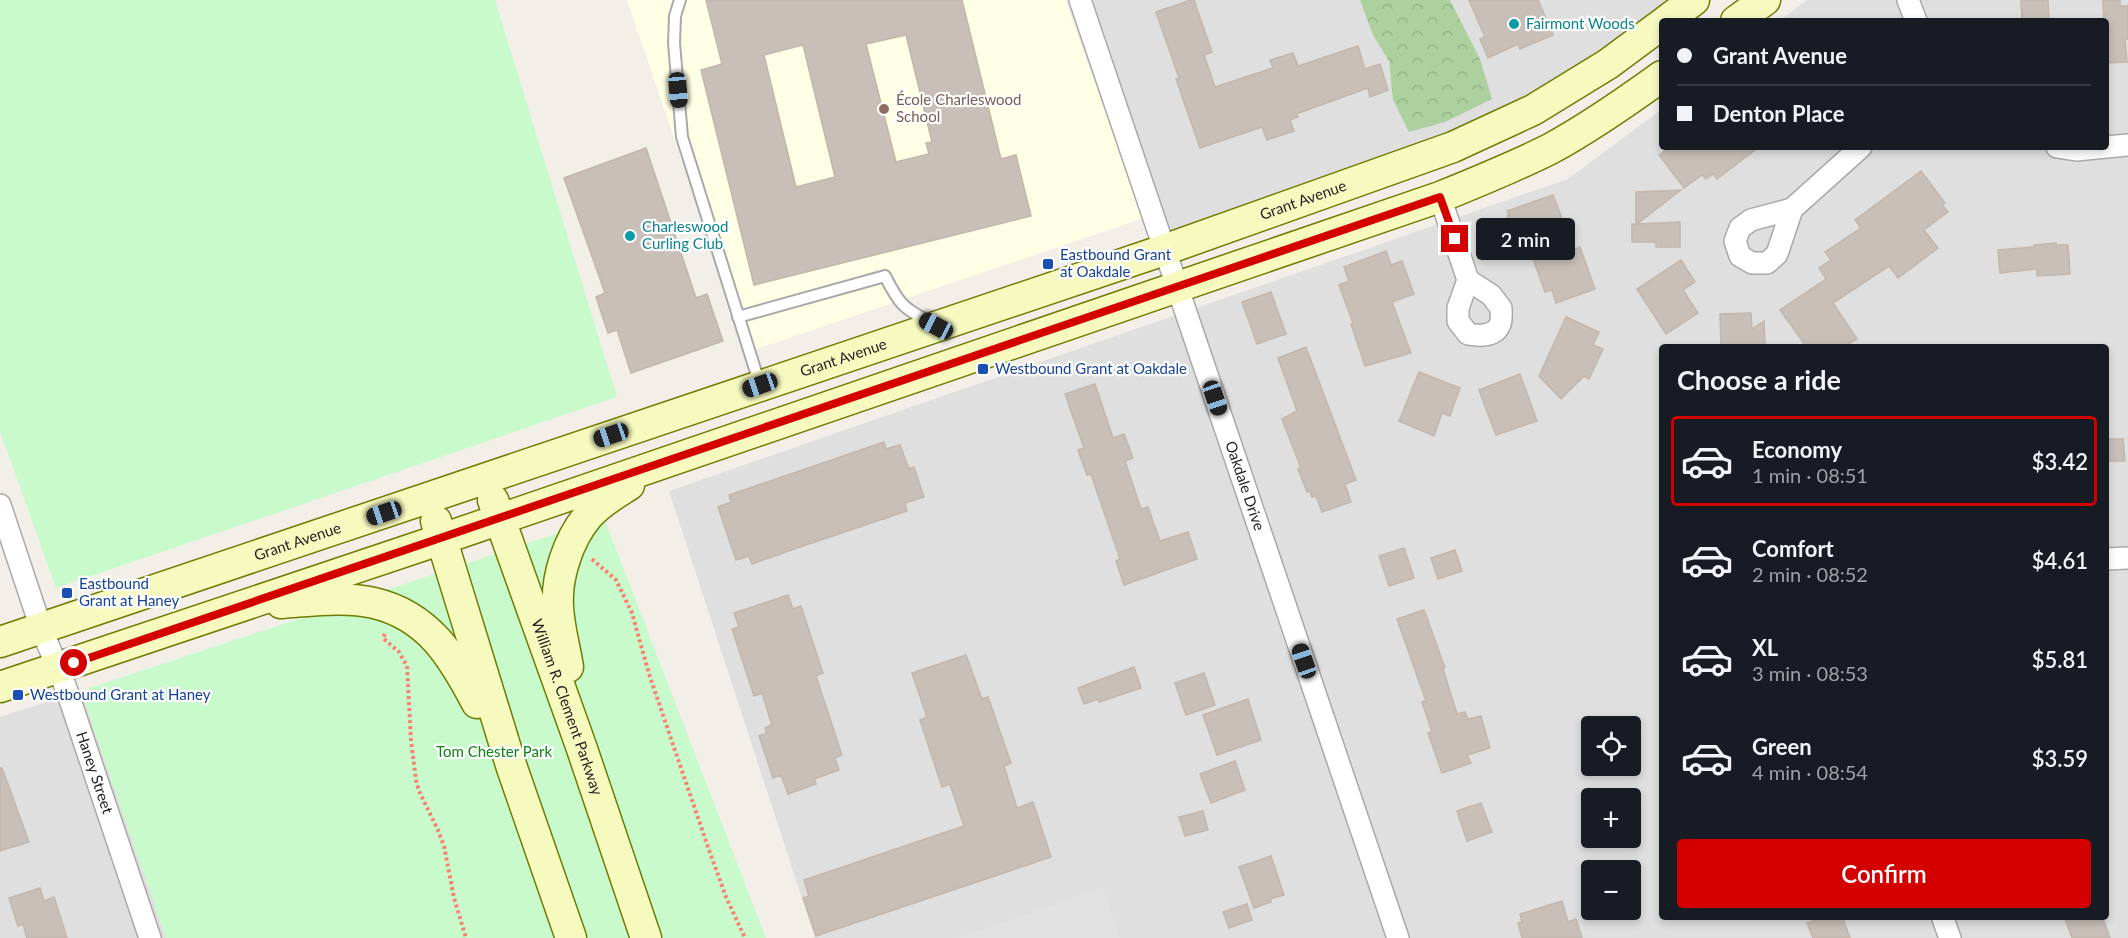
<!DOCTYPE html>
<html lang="en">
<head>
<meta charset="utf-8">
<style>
  :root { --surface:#171b24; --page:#242831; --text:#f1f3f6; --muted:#9ea1a6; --line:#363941; --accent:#d40000 }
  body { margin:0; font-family:Lato,sans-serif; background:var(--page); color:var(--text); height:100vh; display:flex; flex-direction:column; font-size:22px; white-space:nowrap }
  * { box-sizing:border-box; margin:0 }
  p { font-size:20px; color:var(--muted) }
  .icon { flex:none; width:33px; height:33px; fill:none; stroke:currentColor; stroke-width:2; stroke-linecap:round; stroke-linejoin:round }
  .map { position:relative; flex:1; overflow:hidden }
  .details { position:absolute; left:1659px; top:344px; width:450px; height:576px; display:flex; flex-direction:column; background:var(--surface); border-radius:6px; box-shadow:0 3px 9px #0003 }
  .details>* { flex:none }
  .guide { position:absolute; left:1659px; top:18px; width:450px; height:132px; border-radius:6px; box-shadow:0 3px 9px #0003; display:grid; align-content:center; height:132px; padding:0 18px; background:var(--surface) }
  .controls { position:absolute; left:1581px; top:716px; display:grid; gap:12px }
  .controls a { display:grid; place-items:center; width:60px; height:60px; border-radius:6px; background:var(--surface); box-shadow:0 3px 9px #0003; font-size:30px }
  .end { position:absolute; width:27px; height:27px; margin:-14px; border:8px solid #d40000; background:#fff; box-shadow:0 0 0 3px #fff }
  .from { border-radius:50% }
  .bubble { position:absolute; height:42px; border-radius:6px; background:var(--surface); box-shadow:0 3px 9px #0003; font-size:20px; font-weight:600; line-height:42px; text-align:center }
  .car { position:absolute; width:18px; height:36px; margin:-18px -9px; border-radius:8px; box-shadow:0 0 4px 2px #0007; background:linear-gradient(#222 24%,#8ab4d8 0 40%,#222 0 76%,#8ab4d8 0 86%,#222 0) }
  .guide b { display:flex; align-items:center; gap:21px; height:57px; font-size:22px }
  .guide b+b { border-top:2px solid var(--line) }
  .guide i { width:15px; height:15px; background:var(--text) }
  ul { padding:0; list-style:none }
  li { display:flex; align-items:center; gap:18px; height:90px; margin:0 12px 9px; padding:0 6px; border:3px solid transparent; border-radius:6px }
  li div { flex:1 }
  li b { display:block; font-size:22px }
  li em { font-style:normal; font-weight:600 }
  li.current { border-color:var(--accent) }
  li>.icon { width:54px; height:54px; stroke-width:1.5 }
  h2 { padding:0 18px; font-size:27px; line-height:72px }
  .action { display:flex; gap:12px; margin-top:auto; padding:12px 18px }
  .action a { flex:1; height:69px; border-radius:6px; background:var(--accent); color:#fff; font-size:24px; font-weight:600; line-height:69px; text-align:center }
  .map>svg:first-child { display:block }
  .residential { fill:#e0dfdf; fill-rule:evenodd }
  .education { fill:#ffffe5 }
  .forest { fill:url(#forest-crowns) }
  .park { fill:#c8facc }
  .parking { fill:#e2e2e2 }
  .building { fill:#c7bfb8; stroke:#c4b6ab; stroke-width:1.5; fill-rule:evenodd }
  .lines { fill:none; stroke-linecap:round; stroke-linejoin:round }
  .lane-casing { stroke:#a9a9a9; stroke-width:14 }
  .street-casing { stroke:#a9a9a9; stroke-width:24 }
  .secondary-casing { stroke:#707d05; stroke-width:33 }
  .path { stroke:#fa8072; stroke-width:4; stroke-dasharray:3 3; stroke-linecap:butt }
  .lane { stroke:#fff; stroke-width:10 }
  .street { stroke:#fff; stroke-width:21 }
  .secondary { stroke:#f7fabf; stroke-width:30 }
  .route { stroke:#d40000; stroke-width:8 }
  .culture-dot { fill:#0f9aa8; stroke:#fff; stroke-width:2 }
  .education-dot { fill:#8d6e63; stroke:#fff; stroke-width:2 }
  .transit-dot { fill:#1a4fb4; stroke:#fff; stroke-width:2 }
  .labels { text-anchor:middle; stroke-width:4.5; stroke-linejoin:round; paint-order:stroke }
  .culture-label { font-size:15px; fill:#0d838f; stroke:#fff; text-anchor:start }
  .education-label { font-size:15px; fill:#785e54; stroke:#fff; text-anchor:start }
  .street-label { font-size:15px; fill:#222; stroke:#fff }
  .transit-label { font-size:15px; fill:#164399; stroke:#fff; text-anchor:start }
  .park-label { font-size:15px; fill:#0c8416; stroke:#fff }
</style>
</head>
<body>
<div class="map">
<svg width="2128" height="938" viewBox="0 0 2128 938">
  <defs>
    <pattern id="forest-crowns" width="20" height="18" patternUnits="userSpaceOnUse" patternTransform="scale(1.5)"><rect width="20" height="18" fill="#add19e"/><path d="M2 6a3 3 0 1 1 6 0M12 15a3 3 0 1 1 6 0" fill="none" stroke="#95b388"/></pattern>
  </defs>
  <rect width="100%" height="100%" fill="#f2efe9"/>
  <!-- residential -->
  <g class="residential">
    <path d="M1080 0H1694L1533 110 1164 250Z"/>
    <path d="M1807 0H2128V938H815L669 491 1568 179 1662 109V147H2106V21H1779ZM1662 346H2106V916H1662ZM1592 726H1630V765H1592ZM1592 798H1630V837H1592ZM1592 870H1630V909H1592Z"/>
    <path d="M81 691 166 938H0V717Z"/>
  </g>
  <!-- education -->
  <path class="education" d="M627 0H1065L1144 218 747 352Z"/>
  <!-- forest -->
  <path class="forest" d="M1360 0H1450L1480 59 1492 99 1445 122 1409 132 1393 100 1389 61 1373 35Z"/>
  <!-- park -->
  <g class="park">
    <path d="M0 0H495L617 397 56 588 0 431Z"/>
    <path d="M604 518 766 938H166L81 691Z"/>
  </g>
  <!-- parking -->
  <path class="parking" d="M1103 888 1120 938H958Z"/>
  <!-- building -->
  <g class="building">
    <path d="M706 0H962L1001 159 1016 155 1031 216 754 285 701 70 722 64ZM906 35 932 142 926 143 929 154 896 162 866 44ZM803 45 835 177 796 187 764 55Z"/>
    <path d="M1191 0H1194L1212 52 1204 55 1215 87 1273 68 1270 60 1293 53 1298 66 1358 46 1365 69 1380 64 1388 90 1370 97 1368 88 1296 114 1298 117 1290 120 1294 131 1267 140 1262 127 1200 148 1176 79 1179 78 1156 12Z"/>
    <path d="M1469 0H1538L1553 35 1520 49 1518 44 1488 58 1480 39 1485 37Z"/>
    <path d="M2021 0H2048L2049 21H2022Z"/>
    <path d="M2103 0H2120V6H2128V39L2125 40 2127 62 2106 63V21H2104Z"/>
    <path d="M1671 147H1759L1717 179 1713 174 1706 179 1702 175 1684 188 1659 155Z"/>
    <path d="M646 148 696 298 707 294 723 341 631 373 617 330 608 333 596 297 605 293 564 178Z"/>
    <path d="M1921 171 1945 203 1942 205 1948 212 1924 230 1938 248 1898 278 1889 266 1833 303 1857 339 1845 346H1806L1780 310 1826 279 1819 268 1831 260 1825 252 1861 228 1855 220Z"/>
    <path d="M1681 190 1637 224 1680 222V247H1656V242H1632V224H1636V192Z"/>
    <path d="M1553 195 1574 250 1580 247 1595 289 1556 303 1552 290 1545 292 1530 250 1514 256 1505 232 1512 229 1507 216 1509 215 1507 211Z"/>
    <path d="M2056 243V245H2068L2070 274 2037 276V269L2000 273 1998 250 2034 247V245Z"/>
    <path d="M1386 251 1391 265 1402 261 1414 294 1392 302 1411 353 1365 366 1351 324 1353 323 1339 285 1349 281 1344 267Z"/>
    <path d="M1681 260 1695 282 1683 290 1698 313 1666 334 1637 289Z"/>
    <path d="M1271 292 1286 334 1257 344 1242 302Z"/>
    <path d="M1751 313 1752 329 1764 321 1765 346H1721L1720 314Z"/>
    <path d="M1566 317 1599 332 1593 345 1603 349 1589 379 1584 376 1561 399 1539 376Z"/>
    <path d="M1306 347 1356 480 1345 484 1351 502 1322 512 1316 496 1312 497 1310 491 1307 492 1298 469 1301 468 1282 419 1297 411 1278 358Z"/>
    <path d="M1419 372 1460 388 1450 416 1442 413 1434 436 1399 421Z"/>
    <path d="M1520 374 1537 421 1496 435 1479 390Z"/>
    <path d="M1095 384 1113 438 1124 434 1133 458 1125 461 1141 509 1148 507 1160 541 1188 532 1197 559 1124 585 1116 561 1120 559 1091 474 1087 475 1078 450 1084 448 1065 394Z"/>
    <path d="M2106 439H2123L2125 461H2106Z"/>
    <path d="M884 442 886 449 900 445 909 469 914 467 924 497 905 503 907 511 797 548 752 564 749 556 736 560 718 507 731 502 729 495Z"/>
    <path d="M1404 548 1414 578 1389 586 1379 556Z"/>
    <path d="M1455 550 1462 571 1438 579 1431 558Z"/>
    <path d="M788 595 793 609 801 606 823 673 816 676 842 755 835 758 839 770 814 779 816 784 788 794 781 775 773 778 759 736 767 733 765 728 772 725 762 693 754 696 732 629 739 627 734 613Z"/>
    <path d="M1424 610 1445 668 1443 669 1457 714 1465 712 1468 719 1481 716 1490 748 1467 755 1471 763 1442 773 1428 733 1432 732 1422 702 1426 701 1397 619Z"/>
    <path d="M966 655 982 699 988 697 1011 763 1004 766 1017 808 1033 802 1051 857 816 936 803 898 809 896 804 880 964 826 950 784 942 787 920 720 927 717 912 673Z"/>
    <path d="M1134 667 1141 688 1099 702 1098 699 1084 704 1078 688Z"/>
    <path d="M1204 673 1215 705 1186 715 1175 683Z"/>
    <path d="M1248 699 1261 740 1217 755 1203 715Z"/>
    <path d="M1235 761 1245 790 1211 803 1200 774Z"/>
    <path d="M0 768H2L29 842 0 851Z"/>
    <path d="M1481 803 1492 832 1467 841 1457 811Z"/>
    <path d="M1203 811 1208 830 1185 836 1179 817Z"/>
    <path d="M1271 856 1284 895 1270 899 1271 902 1254 908 1239 867Z"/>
    <path d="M40 888 44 901 54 897 67 938H27L23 924 18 926 9 898Z"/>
    <path d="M1562 901 1568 922 1576 919 1582 938H1522L1518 923 1522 922 1520 914Z"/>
    <path d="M1247 904 1252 920 1229 928 1223 912Z"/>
    <path d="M1826 916H1842L1850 938H1813L1807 923Z"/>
    <path d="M2064 916H2102L2110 938H2072Z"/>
  </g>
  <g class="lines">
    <!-- lane casing -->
    <g class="lane-casing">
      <g id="lane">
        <path d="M680 0 675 16 674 43 682 137 760 385"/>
        <path d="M738 317 885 276C899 304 903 308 931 323"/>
      </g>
    </g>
    <!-- street casing -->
    <g class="street-casing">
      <g id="street">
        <path id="s1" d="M1080 0 1398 938"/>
        <path d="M1908 0 1916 21"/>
        <path d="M2057 147 2076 150 2128 145"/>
        <path d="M1440 197 1468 280 1458 308V321L1468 334C1479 336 1495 337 1500 324 1502 320 1501 312 1501 308L1491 295 1468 280"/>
        <path d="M1792 209 1777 254 1767 263H1752L1740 256 1735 241 1740 228 1751 220 1792 209 1861 147"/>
        <path id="s2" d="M0 505 41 628 66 688 150 938"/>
        <path d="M2106 559 2128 558"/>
        <path d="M1942 916 1950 938"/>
      </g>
    </g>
    <!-- secondary casing -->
    <g class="secondary-casing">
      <g id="secondary">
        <path d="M1666 21 1694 0"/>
        <path d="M1736 21 1765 0"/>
        <path id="s3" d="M493 500 581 746 646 938"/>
        <path d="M436 521 511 765 571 938"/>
        <path d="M281 603C311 601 345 596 374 603 429 616 453 657 477 703"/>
        <path id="s4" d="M0 642 1164 250 1453 147 1533 110 1608 64 1662 24"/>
        <path d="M568 667C565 648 559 627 558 607 556 577 568 540 588 516 599 503 615 494 629 485"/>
        <path d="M0 687 442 539 1440 197C1477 182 1514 167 1550 149 1589 128 1626 102 1662 76"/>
      </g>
    </g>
    <!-- path -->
    <g class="path">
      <path d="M592 559 616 580 632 613 649 674 709 850 726 897 745 938"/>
      <path d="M385 634 383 638 399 652 407 666 411 741 416 780 419 791 438 830 444 846 454 898 466 938"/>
    </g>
    <!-- lane -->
    <use href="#lane" class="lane"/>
    <!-- street -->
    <use href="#street" class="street"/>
    <!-- secondary -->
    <use href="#secondary" class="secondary"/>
  </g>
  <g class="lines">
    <!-- route -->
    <path class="route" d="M74 663 1440 197 1455 239"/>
  </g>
  <!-- markers -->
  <g class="culture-dot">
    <circle cx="1514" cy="24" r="6"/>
    <circle cx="630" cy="236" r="6"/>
  </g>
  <circle class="education-dot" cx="884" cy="109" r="6"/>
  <g class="transit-dot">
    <rect x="1042" y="258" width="12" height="12" rx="3"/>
    <rect x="977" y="363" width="12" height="12" rx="3"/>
    <rect x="61" y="587" width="12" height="12" rx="3"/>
    <rect x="12" y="689" width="12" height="12" rx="3"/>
  </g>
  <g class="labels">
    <!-- culture labels -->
    <g class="culture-label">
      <text x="1526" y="29">Fairmont Woods</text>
      <text x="642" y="232">Charleswood<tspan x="642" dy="17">Curling Club</tspan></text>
    </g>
    <!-- education labels -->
    <g class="education-label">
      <text x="896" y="105">École Charleswood<tspan x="896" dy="17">School</tspan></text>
    </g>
    <!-- street labels -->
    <g class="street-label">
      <text dy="5" stroke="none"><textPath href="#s4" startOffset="1376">Grant Avenue</textPath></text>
      <text dy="5" stroke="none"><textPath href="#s4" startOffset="890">Grant Avenue</textPath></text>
      <text dy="5" stroke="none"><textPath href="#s1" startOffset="513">Oakdale Drive</textPath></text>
      <text dy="5" stroke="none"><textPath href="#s4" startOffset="314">Grant Avenue</textPath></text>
      <text dy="5" stroke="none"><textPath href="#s3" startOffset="220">William R. Clement Parkway</textPath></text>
      <text dy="5" stroke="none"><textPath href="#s2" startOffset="284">Haney Street</textPath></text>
    </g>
    <!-- transit labels -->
    <g class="transit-label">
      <text x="1060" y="260">Eastbound Grant<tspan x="1060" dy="17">at Oakdale</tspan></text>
      <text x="995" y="374">Westbound Grant at Oakdale</text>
      <text x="79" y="589">Eastbound<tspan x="79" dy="17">Grant at Haney</tspan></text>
      <text x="30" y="700">Westbound Grant at Haney</text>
    </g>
    <!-- park labels -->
    <g class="park-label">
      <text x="494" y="757">Tom Chester Park</text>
    </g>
  </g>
</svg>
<div class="controls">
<a><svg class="icon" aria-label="locate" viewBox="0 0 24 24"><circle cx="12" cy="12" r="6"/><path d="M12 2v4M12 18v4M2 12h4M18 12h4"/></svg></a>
<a>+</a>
<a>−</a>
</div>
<i class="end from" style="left:74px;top:663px"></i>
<i class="end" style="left:1455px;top:239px"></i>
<div class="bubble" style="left:1476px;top:218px;width:99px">2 min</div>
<i class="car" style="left:678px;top:90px;rotate:175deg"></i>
<i class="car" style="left:936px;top:326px;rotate:298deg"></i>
<i class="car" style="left:760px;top:385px;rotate:251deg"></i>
<i class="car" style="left:1215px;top:398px;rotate:161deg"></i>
<i class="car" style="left:611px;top:435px;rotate:251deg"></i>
<i class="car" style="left:384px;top:513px;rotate:251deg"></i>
<i class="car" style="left:1304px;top:661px;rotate:341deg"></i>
<div class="guide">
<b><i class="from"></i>Grant Avenue</b>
<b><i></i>Denton Place</b>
</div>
<section class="details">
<h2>Choose a ride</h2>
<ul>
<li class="current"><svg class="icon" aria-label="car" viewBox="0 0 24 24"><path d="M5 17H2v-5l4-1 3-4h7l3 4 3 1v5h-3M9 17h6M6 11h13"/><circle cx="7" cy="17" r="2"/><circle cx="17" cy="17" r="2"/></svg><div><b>Economy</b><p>1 min · 08:51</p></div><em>$3.42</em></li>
<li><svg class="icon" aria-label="car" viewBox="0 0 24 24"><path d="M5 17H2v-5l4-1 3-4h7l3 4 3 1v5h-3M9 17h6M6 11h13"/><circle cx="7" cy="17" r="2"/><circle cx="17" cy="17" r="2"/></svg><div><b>Comfort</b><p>2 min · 08:52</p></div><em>$4.61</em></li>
<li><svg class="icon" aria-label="car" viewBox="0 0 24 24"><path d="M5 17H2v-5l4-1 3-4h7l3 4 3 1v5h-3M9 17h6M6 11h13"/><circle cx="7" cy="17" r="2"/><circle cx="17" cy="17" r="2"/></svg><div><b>XL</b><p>3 min · 08:53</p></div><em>$5.81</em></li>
<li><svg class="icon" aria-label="car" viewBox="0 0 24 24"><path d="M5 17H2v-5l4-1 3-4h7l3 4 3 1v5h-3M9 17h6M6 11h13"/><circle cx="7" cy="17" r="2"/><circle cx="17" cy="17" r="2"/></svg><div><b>Green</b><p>4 min · 08:54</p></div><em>$3.59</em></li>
</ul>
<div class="action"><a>Confirm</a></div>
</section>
</div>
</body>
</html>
